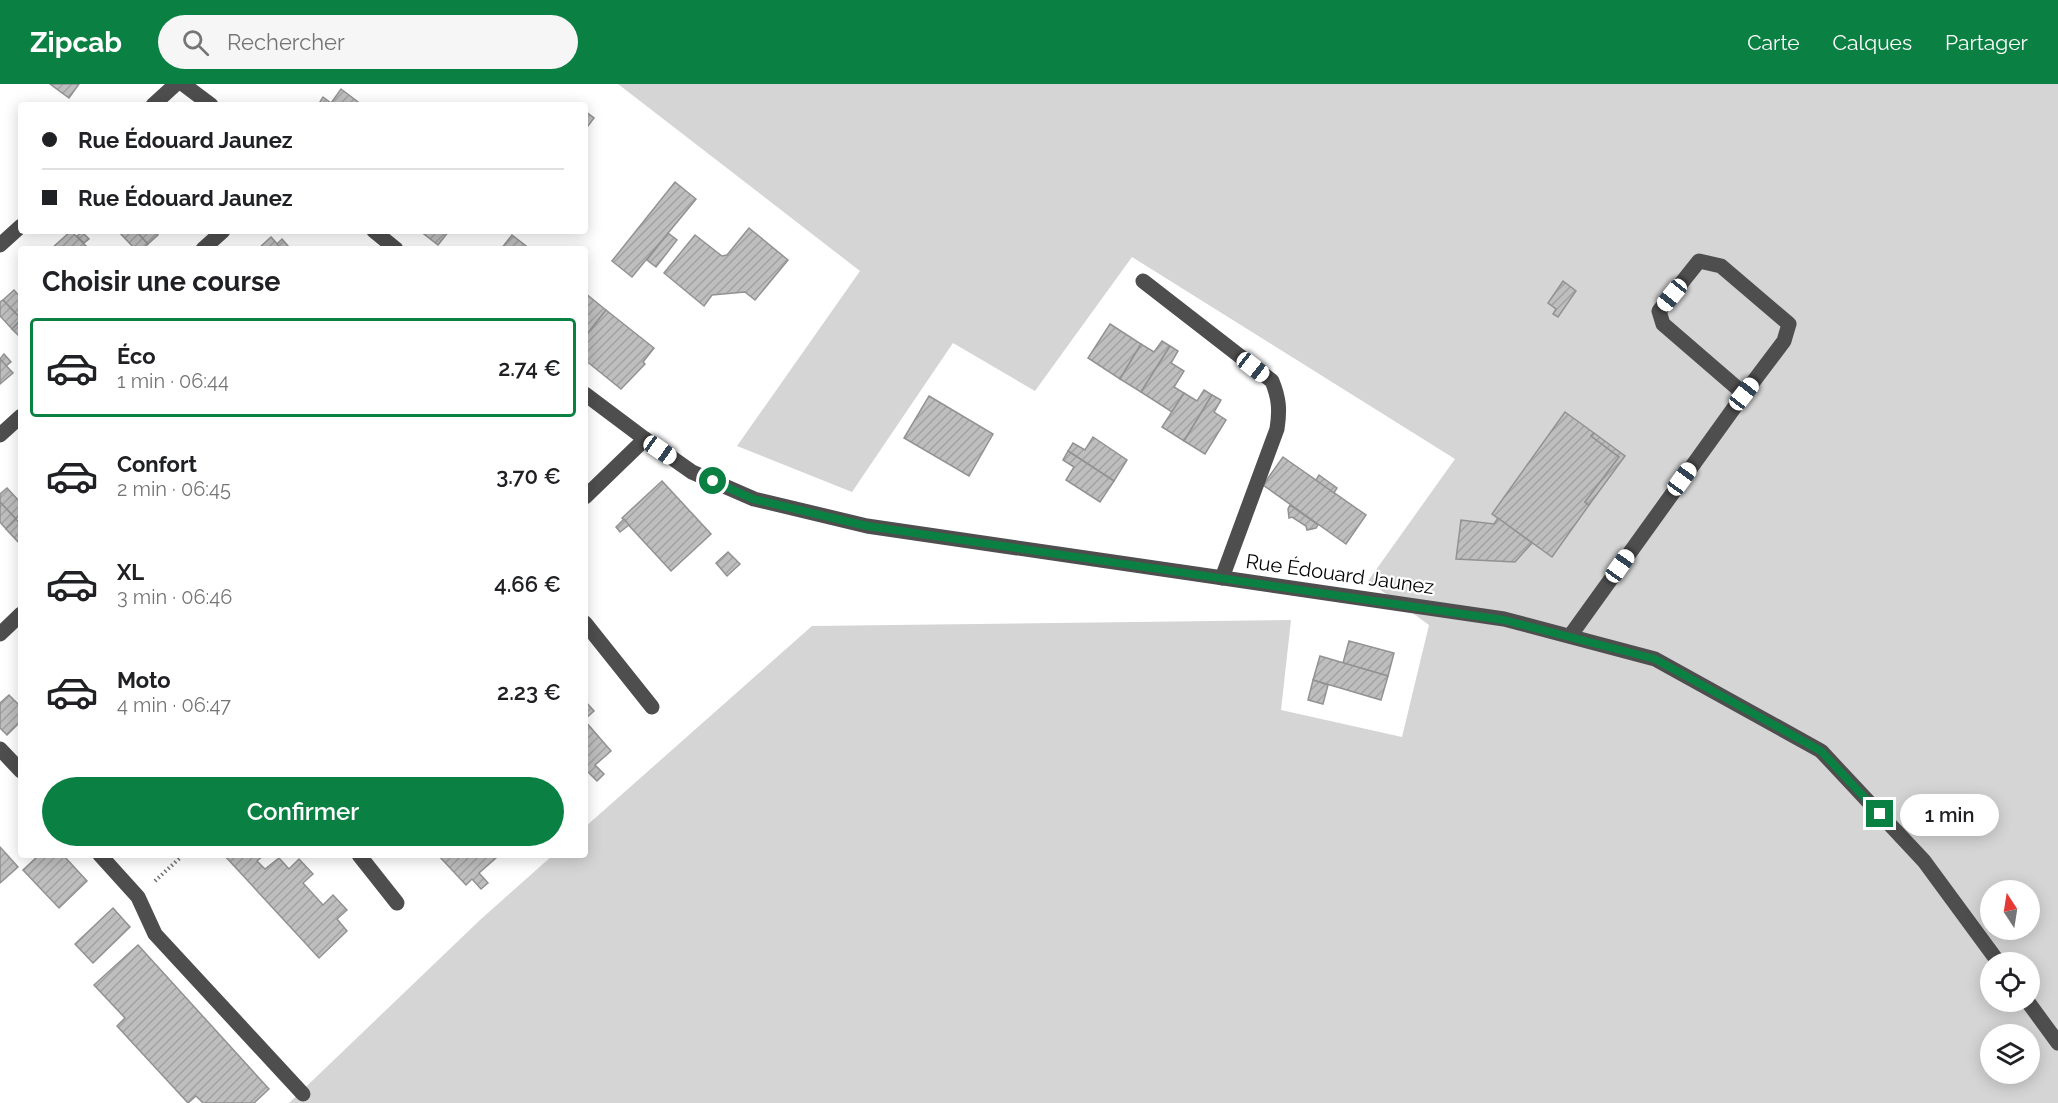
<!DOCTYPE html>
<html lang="fr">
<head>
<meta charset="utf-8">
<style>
  :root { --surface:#fff; --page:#f6f6f6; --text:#202124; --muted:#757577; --line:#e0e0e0; --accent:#0b8043 }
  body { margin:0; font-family:Raleway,sans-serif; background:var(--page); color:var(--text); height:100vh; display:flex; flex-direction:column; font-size:22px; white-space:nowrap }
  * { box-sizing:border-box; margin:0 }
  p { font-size:20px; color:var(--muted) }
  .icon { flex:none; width:33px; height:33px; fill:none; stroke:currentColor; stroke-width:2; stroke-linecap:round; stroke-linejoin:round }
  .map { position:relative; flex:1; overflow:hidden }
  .drawer { position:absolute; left:18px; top:162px; width:570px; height:612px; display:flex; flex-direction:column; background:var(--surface); border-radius:6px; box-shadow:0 3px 15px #0003 }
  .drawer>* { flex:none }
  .top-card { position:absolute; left:18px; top:18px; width:570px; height:132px; border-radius:6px; box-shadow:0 3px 15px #0003; display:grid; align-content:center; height:132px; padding:0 24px; background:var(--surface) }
  .needle { width:39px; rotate:348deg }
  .buttons { position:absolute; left:1980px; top:796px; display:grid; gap:12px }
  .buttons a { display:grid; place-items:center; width:60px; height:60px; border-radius:50%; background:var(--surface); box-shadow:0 3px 15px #0003; font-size:30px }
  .end { position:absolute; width:27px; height:27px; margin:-14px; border:8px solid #0b8043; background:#fff; box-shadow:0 0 0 3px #fff }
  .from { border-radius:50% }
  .bubble { position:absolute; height:42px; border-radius:21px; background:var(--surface); box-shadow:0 3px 15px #0003; font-size:20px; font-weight:600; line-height:42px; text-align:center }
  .car { position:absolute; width:18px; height:36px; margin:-18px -9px; border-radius:8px; box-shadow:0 0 4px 2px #0007; background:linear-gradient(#fff 24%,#345 0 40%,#fff 0 76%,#345 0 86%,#fff 0) }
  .top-card b { display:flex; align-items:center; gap:21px; height:57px; font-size:22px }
  .top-card b+b { border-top:2px solid var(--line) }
  .top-card i { width:15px; height:15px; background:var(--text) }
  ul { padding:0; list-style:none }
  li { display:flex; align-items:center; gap:18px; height:99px; margin:0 12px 9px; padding:0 12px; border:3px solid transparent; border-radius:6px }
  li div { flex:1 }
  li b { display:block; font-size:22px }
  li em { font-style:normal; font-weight:600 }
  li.current { border-color:var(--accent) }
  li>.icon { width:54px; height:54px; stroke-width:1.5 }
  h2 { padding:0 24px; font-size:27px; line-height:72px }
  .button { display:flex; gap:12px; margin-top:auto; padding:12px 24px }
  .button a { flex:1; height:69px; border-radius:36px; background:var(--accent); color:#fff; font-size:24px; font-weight:600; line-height:69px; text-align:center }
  header { display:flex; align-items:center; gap:36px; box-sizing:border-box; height:84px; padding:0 30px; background:var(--accent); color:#fff }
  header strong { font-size:28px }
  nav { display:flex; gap:33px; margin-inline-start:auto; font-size:21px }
  .search { width:420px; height:54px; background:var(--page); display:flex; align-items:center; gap:15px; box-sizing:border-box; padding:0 21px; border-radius:33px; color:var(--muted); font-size:22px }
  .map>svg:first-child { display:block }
  .green { fill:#d5d5d5; fill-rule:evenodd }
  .building { fill:url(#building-hatch); stroke:#929292; stroke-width:1.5 }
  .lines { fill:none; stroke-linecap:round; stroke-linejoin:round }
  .path { stroke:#707070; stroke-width:4; stroke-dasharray:1.5 3; stroke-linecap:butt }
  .minor { stroke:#4e4e4e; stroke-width:15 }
  .route { stroke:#0b8043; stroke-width:8 }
  .labels { text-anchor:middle; stroke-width:4.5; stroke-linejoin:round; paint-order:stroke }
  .street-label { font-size:20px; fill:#000; stroke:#fff }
</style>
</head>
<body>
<header>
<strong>Zipcab</strong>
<div class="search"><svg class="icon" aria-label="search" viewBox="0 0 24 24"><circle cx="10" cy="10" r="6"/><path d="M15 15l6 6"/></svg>Rechercher</div>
<nav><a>Carte</a><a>Calques</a><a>Partager</a></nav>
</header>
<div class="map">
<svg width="2058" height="1019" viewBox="0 0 2058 1019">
  <defs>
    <pattern id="building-hatch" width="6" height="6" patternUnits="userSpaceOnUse" patternTransform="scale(1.5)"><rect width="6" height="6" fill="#bebebe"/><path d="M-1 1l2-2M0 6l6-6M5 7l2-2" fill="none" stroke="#a2a2a2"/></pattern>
  </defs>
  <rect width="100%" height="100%" fill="#fff"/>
  <!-- green -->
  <path class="green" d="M618 0H2058V1019H289L480 836 553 771H585V743L812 542 1291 536 1281 626 1402 653 1429 541 1368 497 1455 375 1132 173 1035 307 953 259 852 408 737 362 860 187ZM1990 807H2030V846H1990ZM1990 879H2030V918H1990ZM1990 951H2030V990H1990Z"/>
  <!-- building -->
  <g class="building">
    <path d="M50 0H79L69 14Z"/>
    <path d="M341 5 362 21H334L331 19Z"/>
    <path d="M323 13 331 19 334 21H318Z"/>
    <path d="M585 27 594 34 585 46Z"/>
    <path d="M675 98 696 115 632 193 612 177Z"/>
    <path d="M749 144 788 176 755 216 745 208 712 211 704 222 664 189 695 151 722 172 727 171Z"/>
    <path d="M71 147 89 165H51Z"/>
    <path d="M118 147H136L148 160 143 165H135Z"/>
    <path d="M136 147H154L158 151 148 160Z"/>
    <path d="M420 147H449L438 161Z"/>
    <path d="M82 148 89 155 84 159 77 152Z"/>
    <path d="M668 149 677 156 656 183 647 176Z"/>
    <path d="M512 151 530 165H501Z"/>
    <path d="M271 153 282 165H258Z"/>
    <path d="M282 155 288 162 285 165H282L277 160Z"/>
    <path d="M1563 197 1576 207 1558 233 1553 230 1556 225 1548 219Z"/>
    <path d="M14 206 21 214V235L3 216Z"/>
    <path d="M585 209 606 226 585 253Z"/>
    <path d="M3 216 21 235 12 245 0 232V218Z"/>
    <path d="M606 226 654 264 643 278 645 280 621 305 585 276V253Z"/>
    <path d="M21 237V254L12 245Z"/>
    <path d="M1110 240 1141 260 1120 295 1088 274Z"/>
    <path d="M1162 257 1170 262 1141 308 1120 295 1141 260 1154 268Z"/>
    <path d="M1170 262 1178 267 1171 279 1184 287 1174 303 1184 309 1172 328 1141 308Z"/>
    <path d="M4 270 11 278 6 282 0 275Z"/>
    <path d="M0 275 13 289 0 300Z"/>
    <path d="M1204 306 1212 311 1184 357 1162 343 1184 309 1197 317Z"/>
    <path d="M1212 311 1221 316 1214 328 1226 336 1205 370 1184 357Z"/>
    <path d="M929 312 993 350 969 392 904 354Z"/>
    <path d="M1565 328 1594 349 1591 352 1619 373 1585 418 1589 421 1552 473 1492 430Z"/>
    <path d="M1594 349 1625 372 1589 421 1585 418 1619 373 1591 352Z"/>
    <path d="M1093 353 1127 376 1114 397 1068 367 1073 359 1085 366Z"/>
    <path d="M1068 367 1114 397 1100 418 1066 396 1074 383 1063 376Z"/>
    <path d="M1283 373 1366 431 1346 460 1263 401Z"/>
    <path d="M1319 391 1337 404 1334 409 1316 396Z"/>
    <path d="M662 397 711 450 671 487 622 434Z"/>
    <path d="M7 404 21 419V430L16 435 0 418V410Z"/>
    <path d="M0 418 16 435 6 445 0 438Z"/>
    <path d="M1290 421 1318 441 1316 444 1307 446 1306 442 1292 433 1289 434 1288 425Z"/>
    <path d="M1498 434 1532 459 1515 478 1456 475 1461 436 1494 440Z"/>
    <path d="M16 435 21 441V461L6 445Z"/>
    <path d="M624 435 629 441 620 448 616 443Z"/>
    <path d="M728 468 740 480 727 492 716 479Z"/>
    <path d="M1349 557 1394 569 1388 592 1343 579Z"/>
    <path d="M1320 572 1388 592 1381 616 1313 596Z"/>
    <path d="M1313 596 1328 601 1323 620 1308 616Z"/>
    <path d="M9 611 21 623V637L7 651 0 644V619Z"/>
    <path d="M585 617 594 627 585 635Z"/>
    <path d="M585 637 611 667 595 681 604 690 597 697 588 688 585 691Z"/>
    <path d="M0 763 18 783 0 799Z"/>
    <path d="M39 771H63L87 797 59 824 23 786Z"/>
    <path d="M224 771H264L257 777 265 785 279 774 289 785 299 775 313 790 303 799 323 821 333 811 347 826 337 835 347 847 319 874Z"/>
    <path d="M438 771H493L496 774 479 789 488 799 481 805 472 795 466 801Z"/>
    <path d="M113 824 130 843 93 879 75 860Z"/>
    <path d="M138 861 269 1005 254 1019H203L196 1012 188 1019 117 942 125 934 94 901Z"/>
  </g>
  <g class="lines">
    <!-- path -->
    <path class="path" d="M155 797 183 771"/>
    <!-- minor -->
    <g class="minor">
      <path d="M183 0 211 21"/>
      <path d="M153 21 176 0"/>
      <path d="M374 147 396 165"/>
      <path d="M0 161 21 142"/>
      <path d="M203 165 223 147"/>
      <path d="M1143 197 1272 297C1279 314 1280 326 1277 345L1222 494"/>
      <path d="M585 310 645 355 692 388 754 415 867 442 1504 535 1655 575 1821 667 1924 777 1999 879"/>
      <path d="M0 351 21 332"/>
      <path d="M585 413 645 355"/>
      <path d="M585 539 652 623"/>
      <path d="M0 550 21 530"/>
      <path d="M1570 552 1744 310 1784 257 1789 240 1721 182 1699 177 1659 227 1663 240 1744 310"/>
      <path d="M0 665 21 687"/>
      <path d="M100 771 138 813 155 850 303 1010"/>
      <path d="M359 771 397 819"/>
      <path d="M2028 918 2058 959"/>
    </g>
  </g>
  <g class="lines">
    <!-- route -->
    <path class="route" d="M713 397 753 415 867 442 1504 536 1655 575 1821 667 1880 730"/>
  </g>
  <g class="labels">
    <!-- street labels -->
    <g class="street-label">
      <text transform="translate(1340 490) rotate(8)" y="7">Rue Édouard Jaunez</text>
    </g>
  </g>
</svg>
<div class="buttons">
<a><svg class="needle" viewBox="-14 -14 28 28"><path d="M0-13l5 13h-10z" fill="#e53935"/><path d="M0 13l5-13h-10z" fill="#757577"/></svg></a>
<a><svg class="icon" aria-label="locate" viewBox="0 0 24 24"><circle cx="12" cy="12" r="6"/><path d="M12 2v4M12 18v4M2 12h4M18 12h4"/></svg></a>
<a><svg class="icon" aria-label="layers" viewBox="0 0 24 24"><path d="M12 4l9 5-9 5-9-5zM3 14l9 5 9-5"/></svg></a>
</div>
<i class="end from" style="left:713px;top:397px"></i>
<i class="end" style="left:1880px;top:730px"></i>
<div class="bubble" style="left:1900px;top:710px;width:99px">1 min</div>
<i class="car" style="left:1672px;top:211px;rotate:219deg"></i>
<i class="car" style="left:1253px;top:283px;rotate:128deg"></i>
<i class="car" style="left:1744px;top:310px;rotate:38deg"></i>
<i class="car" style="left:660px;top:366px;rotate:125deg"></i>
<i class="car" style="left:1682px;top:395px;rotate:36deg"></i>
<i class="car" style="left:1620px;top:482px;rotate:35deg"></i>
<div class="top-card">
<b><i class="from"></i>Rue Édouard Jaunez</b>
<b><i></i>Rue Édouard Jaunez</b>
</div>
<section class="drawer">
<h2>Choisir une course</h2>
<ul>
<li class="current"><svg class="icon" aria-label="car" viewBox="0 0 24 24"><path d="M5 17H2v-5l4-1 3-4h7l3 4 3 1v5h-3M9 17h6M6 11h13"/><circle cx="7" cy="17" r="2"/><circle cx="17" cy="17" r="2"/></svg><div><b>Éco</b><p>1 min · 06:44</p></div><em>2.74 €</em></li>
<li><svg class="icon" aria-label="car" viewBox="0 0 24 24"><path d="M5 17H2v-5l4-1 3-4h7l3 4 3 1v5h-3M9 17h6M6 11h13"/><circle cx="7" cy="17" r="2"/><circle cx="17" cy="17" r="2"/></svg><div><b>Confort</b><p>2 min · 06:45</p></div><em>3.70 €</em></li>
<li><svg class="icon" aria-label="car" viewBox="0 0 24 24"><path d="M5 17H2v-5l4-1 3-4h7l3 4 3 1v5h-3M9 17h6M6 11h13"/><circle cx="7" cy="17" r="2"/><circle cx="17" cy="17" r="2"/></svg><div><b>XL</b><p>3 min · 06:46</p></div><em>4.66 €</em></li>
<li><svg class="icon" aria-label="car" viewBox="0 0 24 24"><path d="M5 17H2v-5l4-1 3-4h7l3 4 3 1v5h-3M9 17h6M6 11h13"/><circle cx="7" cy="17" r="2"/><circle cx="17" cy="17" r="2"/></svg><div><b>Moto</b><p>4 min · 06:47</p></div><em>2.23 €</em></li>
</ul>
<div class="button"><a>Confirmer</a></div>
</section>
</div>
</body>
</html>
